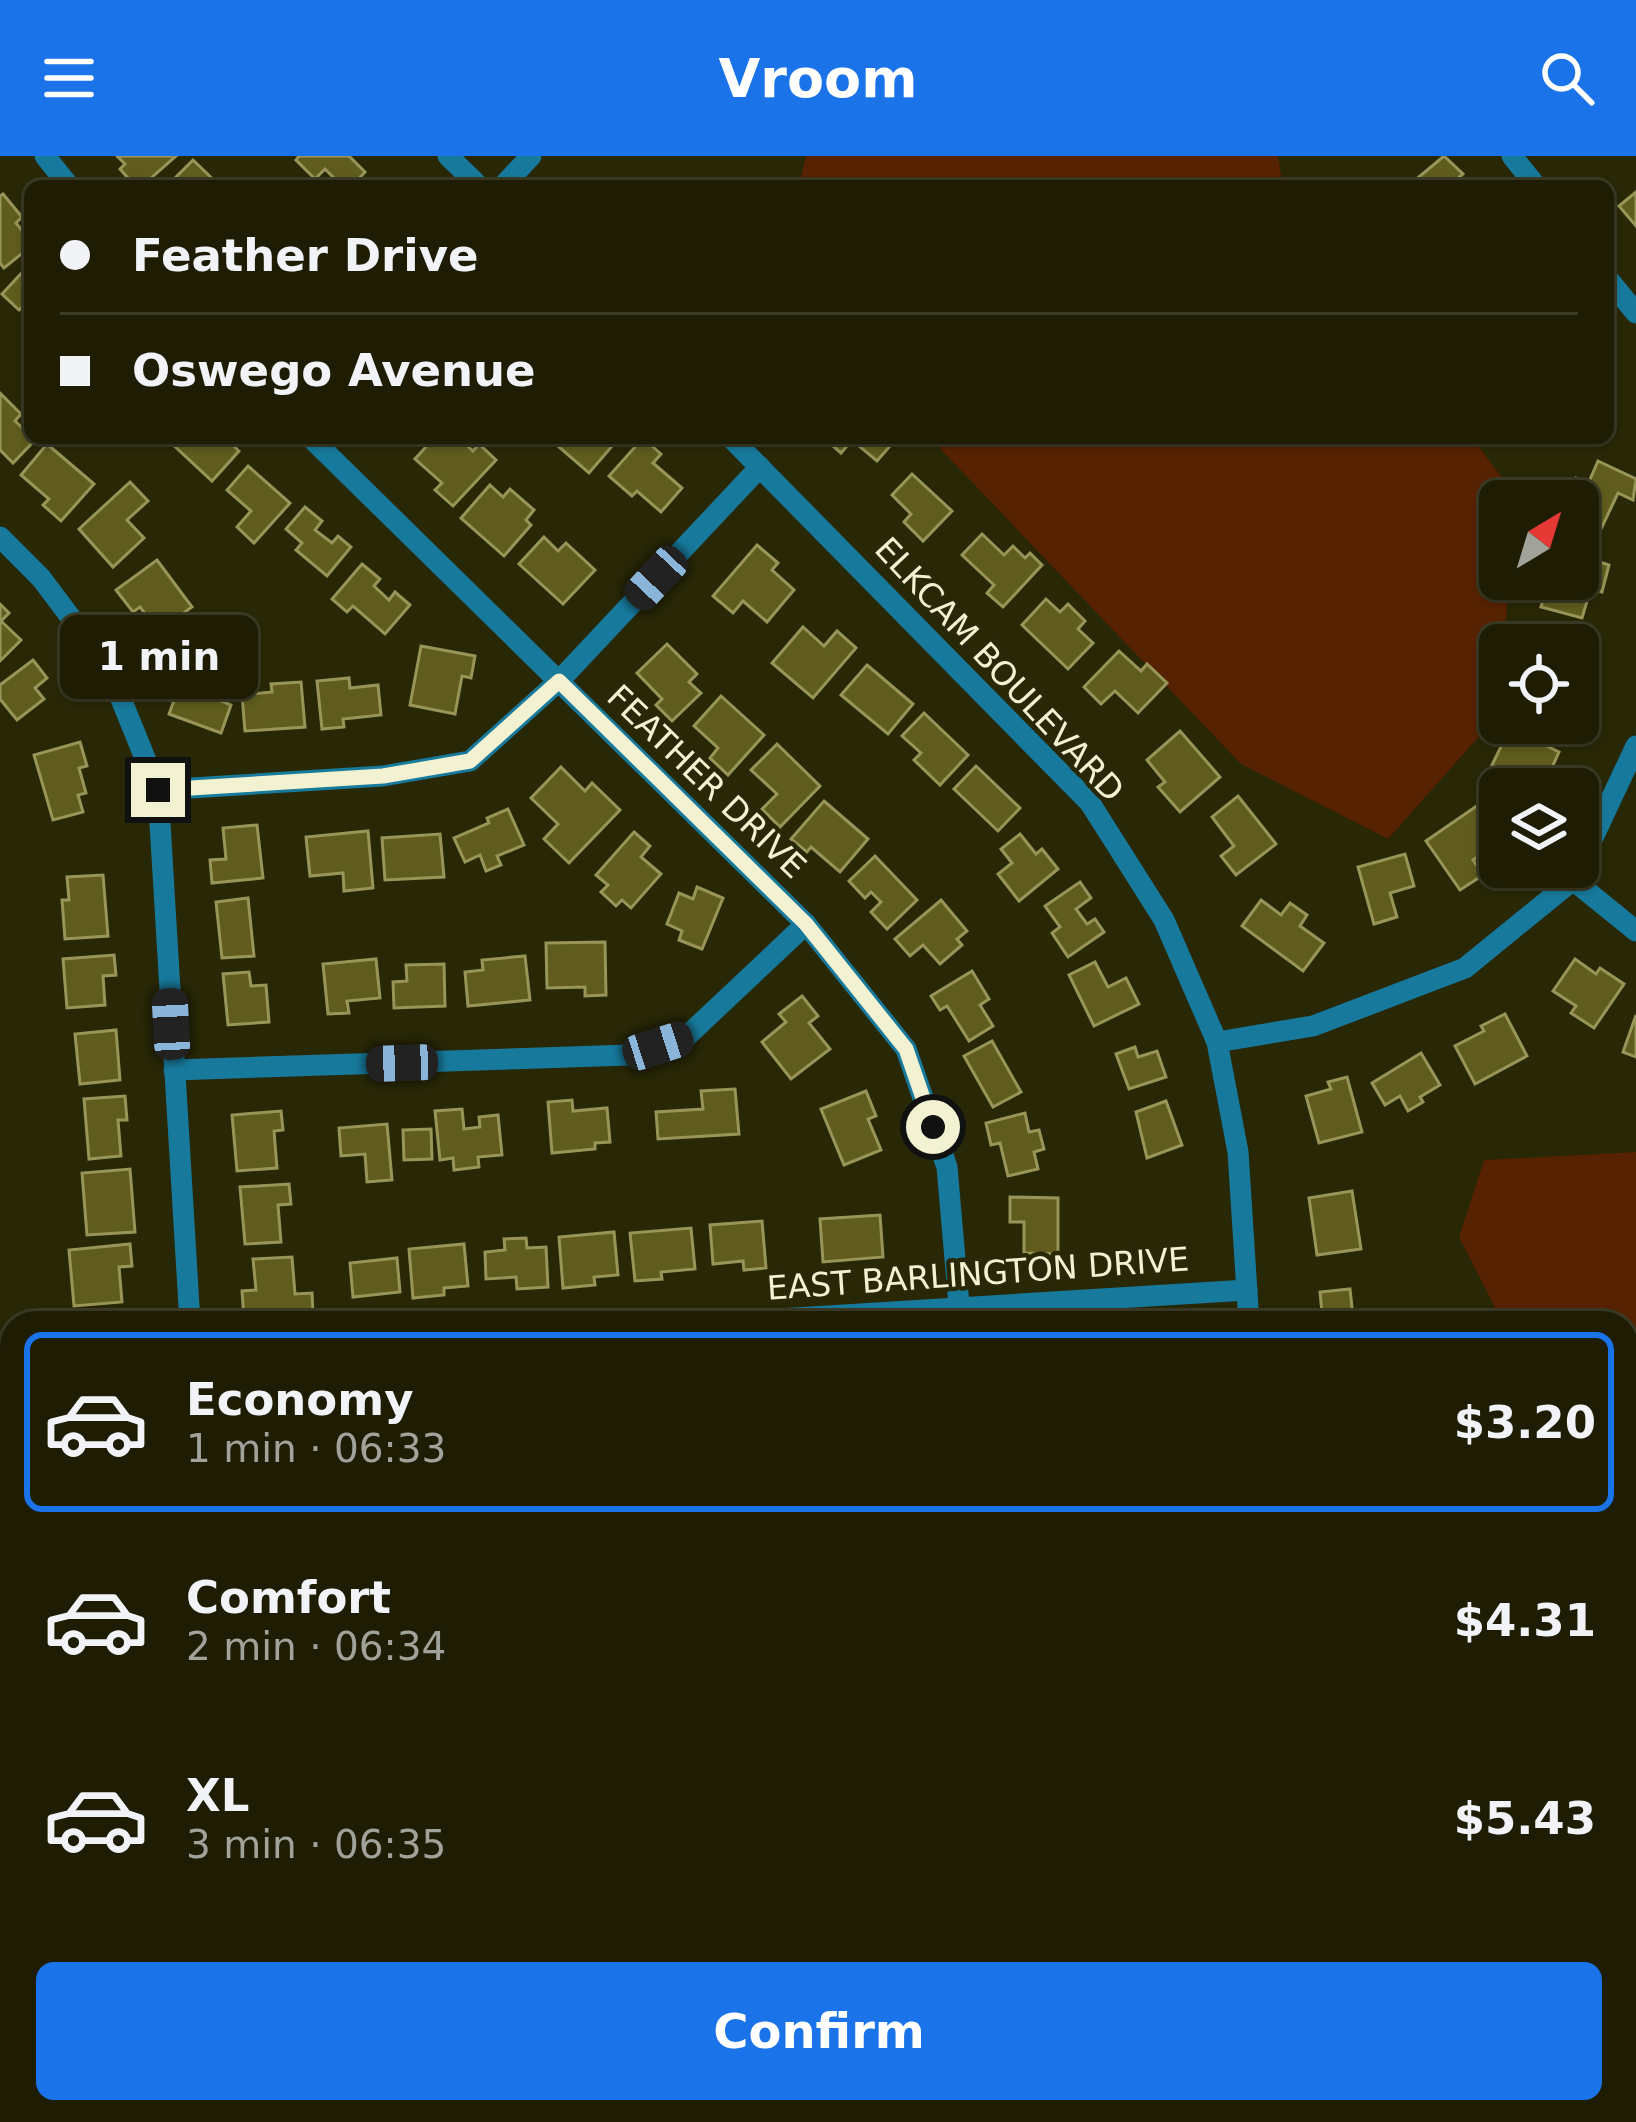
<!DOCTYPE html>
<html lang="en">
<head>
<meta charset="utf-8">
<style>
  :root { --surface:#1e1d04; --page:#2b2a13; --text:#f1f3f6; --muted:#a1a29a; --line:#3c3b26; --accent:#1a73e8 }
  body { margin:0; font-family:"DejaVu Sans",sans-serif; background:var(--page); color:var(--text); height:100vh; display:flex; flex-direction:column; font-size:45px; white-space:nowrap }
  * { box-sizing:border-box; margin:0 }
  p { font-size:39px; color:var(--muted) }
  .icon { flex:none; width:66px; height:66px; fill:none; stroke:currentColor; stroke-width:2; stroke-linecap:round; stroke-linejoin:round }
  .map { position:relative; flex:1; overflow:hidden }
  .side { position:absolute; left:0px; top:1155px; width:1638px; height:813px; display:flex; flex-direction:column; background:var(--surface); border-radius:36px 36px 0 0; box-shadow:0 3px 9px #0004,0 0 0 3px var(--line) }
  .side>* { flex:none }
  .hud { position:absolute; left:24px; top:24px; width:1590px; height:264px; border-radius:18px; box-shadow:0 3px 9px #0004,0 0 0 3px var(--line); display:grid; align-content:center; height:264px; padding:0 36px; background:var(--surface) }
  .needle { width:78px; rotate:38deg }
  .tools { position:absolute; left:1479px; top:324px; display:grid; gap:24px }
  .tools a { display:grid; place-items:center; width:120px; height:120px; border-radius:18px; background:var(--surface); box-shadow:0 3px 9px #0004,0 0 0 3px var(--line); font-size:60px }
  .end { position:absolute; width:54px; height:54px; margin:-27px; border:15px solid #f2f2d2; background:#111; box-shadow:0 0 0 6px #111 }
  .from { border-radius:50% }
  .bubble { position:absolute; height:84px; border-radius:18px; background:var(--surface); box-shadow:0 3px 9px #0004,0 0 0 3px var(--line); font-size:39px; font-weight:600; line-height:84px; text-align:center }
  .car { position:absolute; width:36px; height:72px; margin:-36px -18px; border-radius:15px; box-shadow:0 0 9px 3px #0007; background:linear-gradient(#222 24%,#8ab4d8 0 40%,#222 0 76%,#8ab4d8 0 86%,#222 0) }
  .hud b { display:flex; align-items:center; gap:42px; height:114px; font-size:45px }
  .hud b+b { border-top:3px solid var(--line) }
  .hud i { width:30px; height:30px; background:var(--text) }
  ul { padding:21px 0 0; list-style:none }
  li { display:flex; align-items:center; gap:36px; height:180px; margin:0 24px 18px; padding:0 12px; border:6px solid transparent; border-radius:18px }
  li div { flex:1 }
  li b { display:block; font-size:45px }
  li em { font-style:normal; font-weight:600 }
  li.active { border-color:var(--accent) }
  li>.icon { width:108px; height:108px; stroke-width:1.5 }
  .primary-button { display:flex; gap:24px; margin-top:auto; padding:24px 36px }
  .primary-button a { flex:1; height:138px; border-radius:18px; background:var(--accent); color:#fff; font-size:48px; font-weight:600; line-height:138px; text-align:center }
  header { display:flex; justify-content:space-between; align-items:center; height:156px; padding:0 36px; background:var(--accent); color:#fff; font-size:54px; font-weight:600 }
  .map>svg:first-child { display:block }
  .green { fill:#572201 }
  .building { fill:#5f5c1e; stroke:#979658; stroke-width:3 }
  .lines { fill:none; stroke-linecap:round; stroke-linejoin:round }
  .minor { stroke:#177a9c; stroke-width:21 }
  .route { stroke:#f2f2d2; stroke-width:15 }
  .labels { text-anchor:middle; stroke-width:9; stroke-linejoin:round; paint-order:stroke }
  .street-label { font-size:33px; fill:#f2f2d2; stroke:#282706 }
</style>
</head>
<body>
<header><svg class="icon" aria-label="menu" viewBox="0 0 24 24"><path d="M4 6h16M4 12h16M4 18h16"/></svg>Vroom<svg class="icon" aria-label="search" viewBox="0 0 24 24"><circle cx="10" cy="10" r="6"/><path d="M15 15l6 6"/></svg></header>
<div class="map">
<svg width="1636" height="1966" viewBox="0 0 1636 1966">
  <rect width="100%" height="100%" fill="#282706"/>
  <!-- green -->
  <g class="green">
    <path d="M806 0H1278L1283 30H799Z"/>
    <path d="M930 282H1472L1516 340V345H1500V423H1509L1504 489H1500L1498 559 1388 683 1241 608Z"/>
    <path d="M1636 996V1352L1626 1344V1167H1503L1459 1081 1484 1004Z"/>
  </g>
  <!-- building -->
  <g class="building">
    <path d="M117 0H176L142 30H135L120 13 125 8Z"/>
    <path d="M299 0H349L365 16 352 30H342L325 13 315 23 296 4Z"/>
    <path d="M1444 0 1463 18 1449 30H1408Z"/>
    <path d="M193 4 220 30H167Z"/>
    <path d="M1636 36V70L1619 50Z"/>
    <path d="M3 38 22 61 16 67 30 84V91L4 112 0 107V40Z"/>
    <path d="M30 108V153L25 148 19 154 2 138Z"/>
    <path d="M0 237 21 258 15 265 35 284 13 307 0 294Z"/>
    <path d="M171 282H225L239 295 212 325 169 285Z"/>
    <path d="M434 282H459L473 295 479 288 496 304 453 350 435 334 442 327 415 303Z"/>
    <path d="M566 282H619L589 317 559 291Z"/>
    <path d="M643 282 661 298 653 307 682 332 661 356 637 335 632 340 609 320Z"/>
    <path d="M897 282 877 305 852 284 841 297 825 283Z"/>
    <path d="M47 288 94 328 61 365 43 349 49 343 21 319Z"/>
    <path d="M1598 305 1636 323 1633 344 1618 337 1601 373 1578 362V345H1566L1576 322 1588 328Z"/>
    <path d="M248 310 290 347 254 387 237 371 251 355 227 334Z"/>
    <path d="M912 318 952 355 923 385 904 366 911 358 892 339Z"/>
    <path d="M130 326 148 345 127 364 144 382 113 411 79 373Z"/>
    <path d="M490 329 503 341 510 333 534 354 526 364 531 369 504 400 461 362Z"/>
    <path d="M305 351 322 365 315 374 332 387 338 380 351 391 327 420 296 394 302 387 286 373Z"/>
    <path d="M982 378 1004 399 1013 390 1025 402 1030 397 1042 409 1003 451 987 437 994 429 962 399Z"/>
    <path d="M544 381 558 395 566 387 595 414 563 448 519 408Z"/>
    <path d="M757 389 778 407 772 414 794 434 767 466 743 445 733 457 713 440Z"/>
    <path d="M1578 399 1609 409 1602 436 1591 432 1582 462 1541 451 1549 423H1578Z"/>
    <path d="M157 404 192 451 158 475 140 451 133 456 116 434Z"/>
    <path d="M362 408 380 423 374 430 389 444 395 436 410 449 385 478 353 450 347 456 332 443Z"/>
    <path d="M1046 443 1060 456 1068 448 1085 465 1078 473 1093 487 1068 513 1022 469Z"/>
    <path d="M0 448 9 457 1 465 21 484 0 505Z"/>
    <path d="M803 471 824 490 837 475 856 492 813 542 772 507Z"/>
    <path d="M667 488 697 518 689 526 701 537 672 565 656 549 662 543 637 517Z"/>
    <path d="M421 490 475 500 471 522 462 520 455 558 410 549Z"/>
    <path d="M1119 495 1141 515 1147 508 1167 527 1138 557 1115 535 1101 548 1084 531Z"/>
    <path d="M33 504 47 522 35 532 44 543 17 564 0 543V529Z"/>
    <path d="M867 509 913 548 888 578 841 539Z"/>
    <path d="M349 522 350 532 378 529 381 559 343 563 344 571 322 573 317 525Z"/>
    <path d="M301 526 305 571 245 575 242 539 272 536 271 528Z"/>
    <path d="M199 528 219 535 217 543 231 549 221 577 169 558 179 531 195 537Z"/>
    <path d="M721 540 764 579 728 619 710 602 718 592 694 570Z"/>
    <path d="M924 557 968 599 940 629 914 604 921 597 902 580Z"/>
    <path d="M1510 572 1559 596 1550 616 1542 612 1534 629 1542 633H1500V637L1494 634 1504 615 1492 609Z"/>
    <path d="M1180 575 1220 621 1180 656 1158 631 1165 626 1147 604Z"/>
    <path d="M80 586 87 610 79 612 86 637 78 639 83 656 53 664 34 599Z"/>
    <path d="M777 588 820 630 780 671 762 653 777 638 751 614Z"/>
    <path d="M976 610 1020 652 998 675 954 633Z"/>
    <path d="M561 611 585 635 592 627 620 654 569 707 544 683 558 668 531 642Z"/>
    <path d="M1238 640 1276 688 1236 719 1221 700 1234 690 1212 661Z"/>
    <path d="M824 645 868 683 840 716 811 691 807 696 791 683Z"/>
    <path d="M1481 647 1500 674V686L1473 704 1483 719 1460 734 1426 685Z"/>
    <path d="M508 653 524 689 497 700 501 709 486 715 480 699 465 706 454 682 489 667 487 662Z"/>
    <path d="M257 669 263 722 212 727 210 704 226 703 223 672Z"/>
    <path d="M368 675 373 732 344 735 343 717 310 720 306 681Z"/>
    <path d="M634 676 650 690 641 701 661 718 631 752 622 744 616 750 601 736 608 729 596 719Z"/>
    <path d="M440 678 444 721 385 724 382 682Z"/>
    <path d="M1020 678 1036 698 1042 693 1058 713 1019 745 998 718 1012 707 1001 693Z"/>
    <path d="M1405 698 1414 730 1390 737 1397 761 1374 768 1358 711Z"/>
    <path d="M875 700 917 744 887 773 871 756 881 746 871 736 865 742 849 725Z"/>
    <path d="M103 719 108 780 65 783 62 744H69L67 721Z"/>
    <path d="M1080 726 1091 742 1076 753 1087 768 1095 763 1104 776 1068 801 1052 777 1060 771 1045 750Z"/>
    <path d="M697 731 723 742 702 793 679 784 682 775 667 768 679 737 693 743Z"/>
    <path d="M248 742 254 800 222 802 216 746Z"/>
    <path d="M941 744 967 775 957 783 962 789 940 808 923 789 910 800 895 783Z"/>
    <path d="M1261 744 1281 759 1290 747 1307 759 1300 770 1324 787 1303 815 1242 770Z"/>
    <path d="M605 786 606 839 585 840V831L547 832 546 787Z"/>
    <path d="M114 799 116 819 103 820 105 849 67 852 63 803Z"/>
    <path d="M525 800 530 844 468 850 465 816 483 814 482 804Z"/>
    <path d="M376 803 380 842 347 845 349 857 328 858 323 808Z"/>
    <path d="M1575 803 1596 818 1600 812 1624 828 1594 872 1571 857 1576 850 1553 835Z"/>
    <path d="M1095 806 1108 831 1126 822 1139 848 1094 870 1069 819Z"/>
    <path d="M444 808 445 850 394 852 393 826 407 825 406 809Z"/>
    <path d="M972 815 989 843 980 849 993 870 969 885 947 850 940 854 931 840Z"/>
    <path d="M249 816 251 830 266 829 269 866 228 869 223 818Z"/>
    <path d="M802 840 818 860 809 867 830 893 791 923 762 886 786 866 779 858Z"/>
    <path d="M1505 858 1527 900 1475 928 1455 890 1484 875 1481 870Z"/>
    <path d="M1636 859V901L1623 896Z"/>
    <path d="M116 874 120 924 80 928 75 878Z"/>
    <path d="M992 885 1021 936 993 951 964 900Z"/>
    <path d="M1135 891 1138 901 1157 895 1166 921 1129 933 1116 898Z"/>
    <path d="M1421 897 1440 929 1420 941 1423 946 1408 955 1400 940 1385 949 1372 927Z"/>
    <path d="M1347 921 1362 976 1319 987 1306 940 1331 933 1328 926Z"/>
    <path d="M735 933 739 978 658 983 656 956 703 953 701 935Z"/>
    <path d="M866 935 876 960 868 963 881 994 844 1009 821 953Z"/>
    <path d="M125 940 127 964H118L121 1000 89 1003 84 943Z"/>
    <path d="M572 944 573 955 607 952 610 986 595 987V993L552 997 548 946Z"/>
    <path d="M1166 945 1182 989 1147 1002 1136 956Z"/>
    <path d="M462 953 464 973 480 971 479 961 498 959 502 999 478 1001 479 1011 454 1014 453 1002 440 1004 435 955Z"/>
    <path d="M281 955 283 974 274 975 277 1012 237 1015 232 959Z"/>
    <path d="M1025 957 1029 976 1039 974 1044 993 1034 996 1038 1013 1008 1020 1000 987 991 989 986 967Z"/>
    <path d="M387 968 392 1024 367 1026 365 998 341 1000 339 972Z"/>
    <path d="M431 973 432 1003 404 1004 403 974Z"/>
    <path d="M130 1013 135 1076 87 1079 82 1017Z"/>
    <path d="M289 1028 291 1048 278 1049 281 1086 245 1088 240 1031Z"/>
    <path d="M1352 1035 1361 1093 1317 1099 1309 1042Z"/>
    <path d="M1010 1041 1058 1042V1098L1024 1097V1066H1010Z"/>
    <path d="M880 1059 883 1101 823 1106 820 1063Z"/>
    <path d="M762 1065 766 1112 744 1114 743 1105 713 1108 710 1069Z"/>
    <path d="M691 1072 695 1113 661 1116 662 1123 635 1125 630 1077Z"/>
    <path d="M614 1076 618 1119 594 1121 595 1129 563 1132 559 1081Z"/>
    <path d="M526 1082 527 1092 546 1091 548 1131 517 1133 516 1121 486 1123 485 1096 505 1094 504 1083Z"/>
    <path d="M130 1088 132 1110 119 1111 122 1146 74 1150 69 1094Z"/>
    <path d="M464 1088 468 1130 444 1132V1139L413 1142 409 1093Z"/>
    <path d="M292 1101 295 1138 312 1137 313 1157 244 1162 242 1135 256 1134 253 1103Z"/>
    <path d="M397 1102 400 1136 353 1141 350 1107Z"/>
    <path d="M1350 1133 1353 1161 1345 1162 1346 1167H1323L1320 1136Z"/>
    <path d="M12 1273V1316H0V1274Z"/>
    <path d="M12 1563V1611L1 1612 0 1564Z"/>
    <path d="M10 1721 12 1763 10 1769 0 1770V1722Z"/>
    <path d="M8 1791 12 1792V1858L0 1855V1826Z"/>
    <path d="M1630 1793 1636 1795V1854L1626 1850V1805Z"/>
    <path d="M0 1875 11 1880 5 1892 11 1895 0 1918Z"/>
    <path d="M1626 1891 1636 1894V1929L1628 1952Z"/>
    <path d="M72 1956 78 1960 81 1956H93L105 1966H63Z"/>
    <path d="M672 1956 673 1965 705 1962V1966H645L644 1958Z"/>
    <path d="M717 1956H779L780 1966H718Z"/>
    <path d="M814 1956H852L853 1966H814Z"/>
    <path d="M871 1956H894V1961L925 1959V1966H872Z"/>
    <path d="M963 1956 988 1959 1019 1956 1015 1966H959Z"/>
    <path d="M1298 1956H1339L1334 1966H1293Z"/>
    <path d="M1575 1957 1607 1961 1606 1966H1574Z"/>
  </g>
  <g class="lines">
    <!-- minor -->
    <g class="minor">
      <path d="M45 0 69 30"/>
      <path d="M448 0 479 30"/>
      <path d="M1512 0 1536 30"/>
      <path d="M503 30 531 0"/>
      <path d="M1608 123 1636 157"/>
      <path d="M311 282 806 768 906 893 947 1011 959 1149"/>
      <path d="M731 282 1090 647 1164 764 1217 886 1238 996 1249 1167"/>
      <path d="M0 381 41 422 108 511 158 634 190 1167"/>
      <path d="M158 634 383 620 470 605 559 525 760 311"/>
      <path d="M1573 724 1636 775"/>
      <path d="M1217 886 1313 870 1465 812 1573 724 1636 590"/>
      <path d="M174 914 629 899 686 881 806 768"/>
      <path d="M714 1167 1247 1134"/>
      <path d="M0 1217 12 1216"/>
      <path d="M1626 1567 1636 1569"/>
      <path d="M0 1663 12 1662"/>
      <path d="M1626 1676 1636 1644"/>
      <path d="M1141 1956 1161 1966"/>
      <path d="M217 1966 231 1956"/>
      <path d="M1202 1966 1207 1956"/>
      <path d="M1532 1966 1536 1956"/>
    </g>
  </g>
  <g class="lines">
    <!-- route -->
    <path class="route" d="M158 634 383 620 470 605 559 525 806 768 906 893 933 971"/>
  </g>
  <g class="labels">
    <!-- street labels -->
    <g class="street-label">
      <text transform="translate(1000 513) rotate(47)" y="12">ELKCAM BOULEVARD</text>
      <text transform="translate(707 625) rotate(44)" y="12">FEATHER DRIVE</text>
      <text transform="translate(978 1117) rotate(-4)" y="12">EAST BARLINGTON DRIVE</text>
    </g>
  </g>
</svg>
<div class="tools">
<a><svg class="needle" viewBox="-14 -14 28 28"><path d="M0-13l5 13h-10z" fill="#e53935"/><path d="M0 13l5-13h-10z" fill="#a1a29a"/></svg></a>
<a><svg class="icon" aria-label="locate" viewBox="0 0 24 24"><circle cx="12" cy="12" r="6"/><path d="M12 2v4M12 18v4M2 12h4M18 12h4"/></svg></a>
<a><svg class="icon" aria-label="layers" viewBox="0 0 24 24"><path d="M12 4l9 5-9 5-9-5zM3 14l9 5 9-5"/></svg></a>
</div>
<i class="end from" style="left:933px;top:971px"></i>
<i class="end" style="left:158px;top:634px"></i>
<div class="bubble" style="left:60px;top:459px;width:198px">1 min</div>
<i class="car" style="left:656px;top:422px;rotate:223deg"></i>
<i class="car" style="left:171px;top:868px;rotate:357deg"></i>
<i class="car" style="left:658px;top:890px;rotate:72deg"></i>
<i class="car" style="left:402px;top:907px;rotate:268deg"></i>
<div class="hud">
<b><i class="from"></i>Feather Drive</b>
<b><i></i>Oswego Avenue</b>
</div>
<section class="side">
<ul>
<li class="active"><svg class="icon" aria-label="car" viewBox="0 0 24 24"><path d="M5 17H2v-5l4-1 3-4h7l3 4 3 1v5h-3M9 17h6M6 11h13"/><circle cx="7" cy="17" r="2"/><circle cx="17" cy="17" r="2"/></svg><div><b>Economy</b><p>1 min · 06:33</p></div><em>$3.20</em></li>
<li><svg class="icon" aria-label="car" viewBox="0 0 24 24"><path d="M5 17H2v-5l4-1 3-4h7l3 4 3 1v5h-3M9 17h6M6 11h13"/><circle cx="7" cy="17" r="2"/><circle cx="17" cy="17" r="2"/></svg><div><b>Comfort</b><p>2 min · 06:34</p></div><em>$4.31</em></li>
<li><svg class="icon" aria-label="car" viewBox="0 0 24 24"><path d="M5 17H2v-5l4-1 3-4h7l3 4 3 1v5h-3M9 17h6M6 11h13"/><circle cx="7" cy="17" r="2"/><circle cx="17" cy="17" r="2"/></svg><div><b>XL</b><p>3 min · 06:35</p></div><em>$5.43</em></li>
</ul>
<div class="primary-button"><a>Confirm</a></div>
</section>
</div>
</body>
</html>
